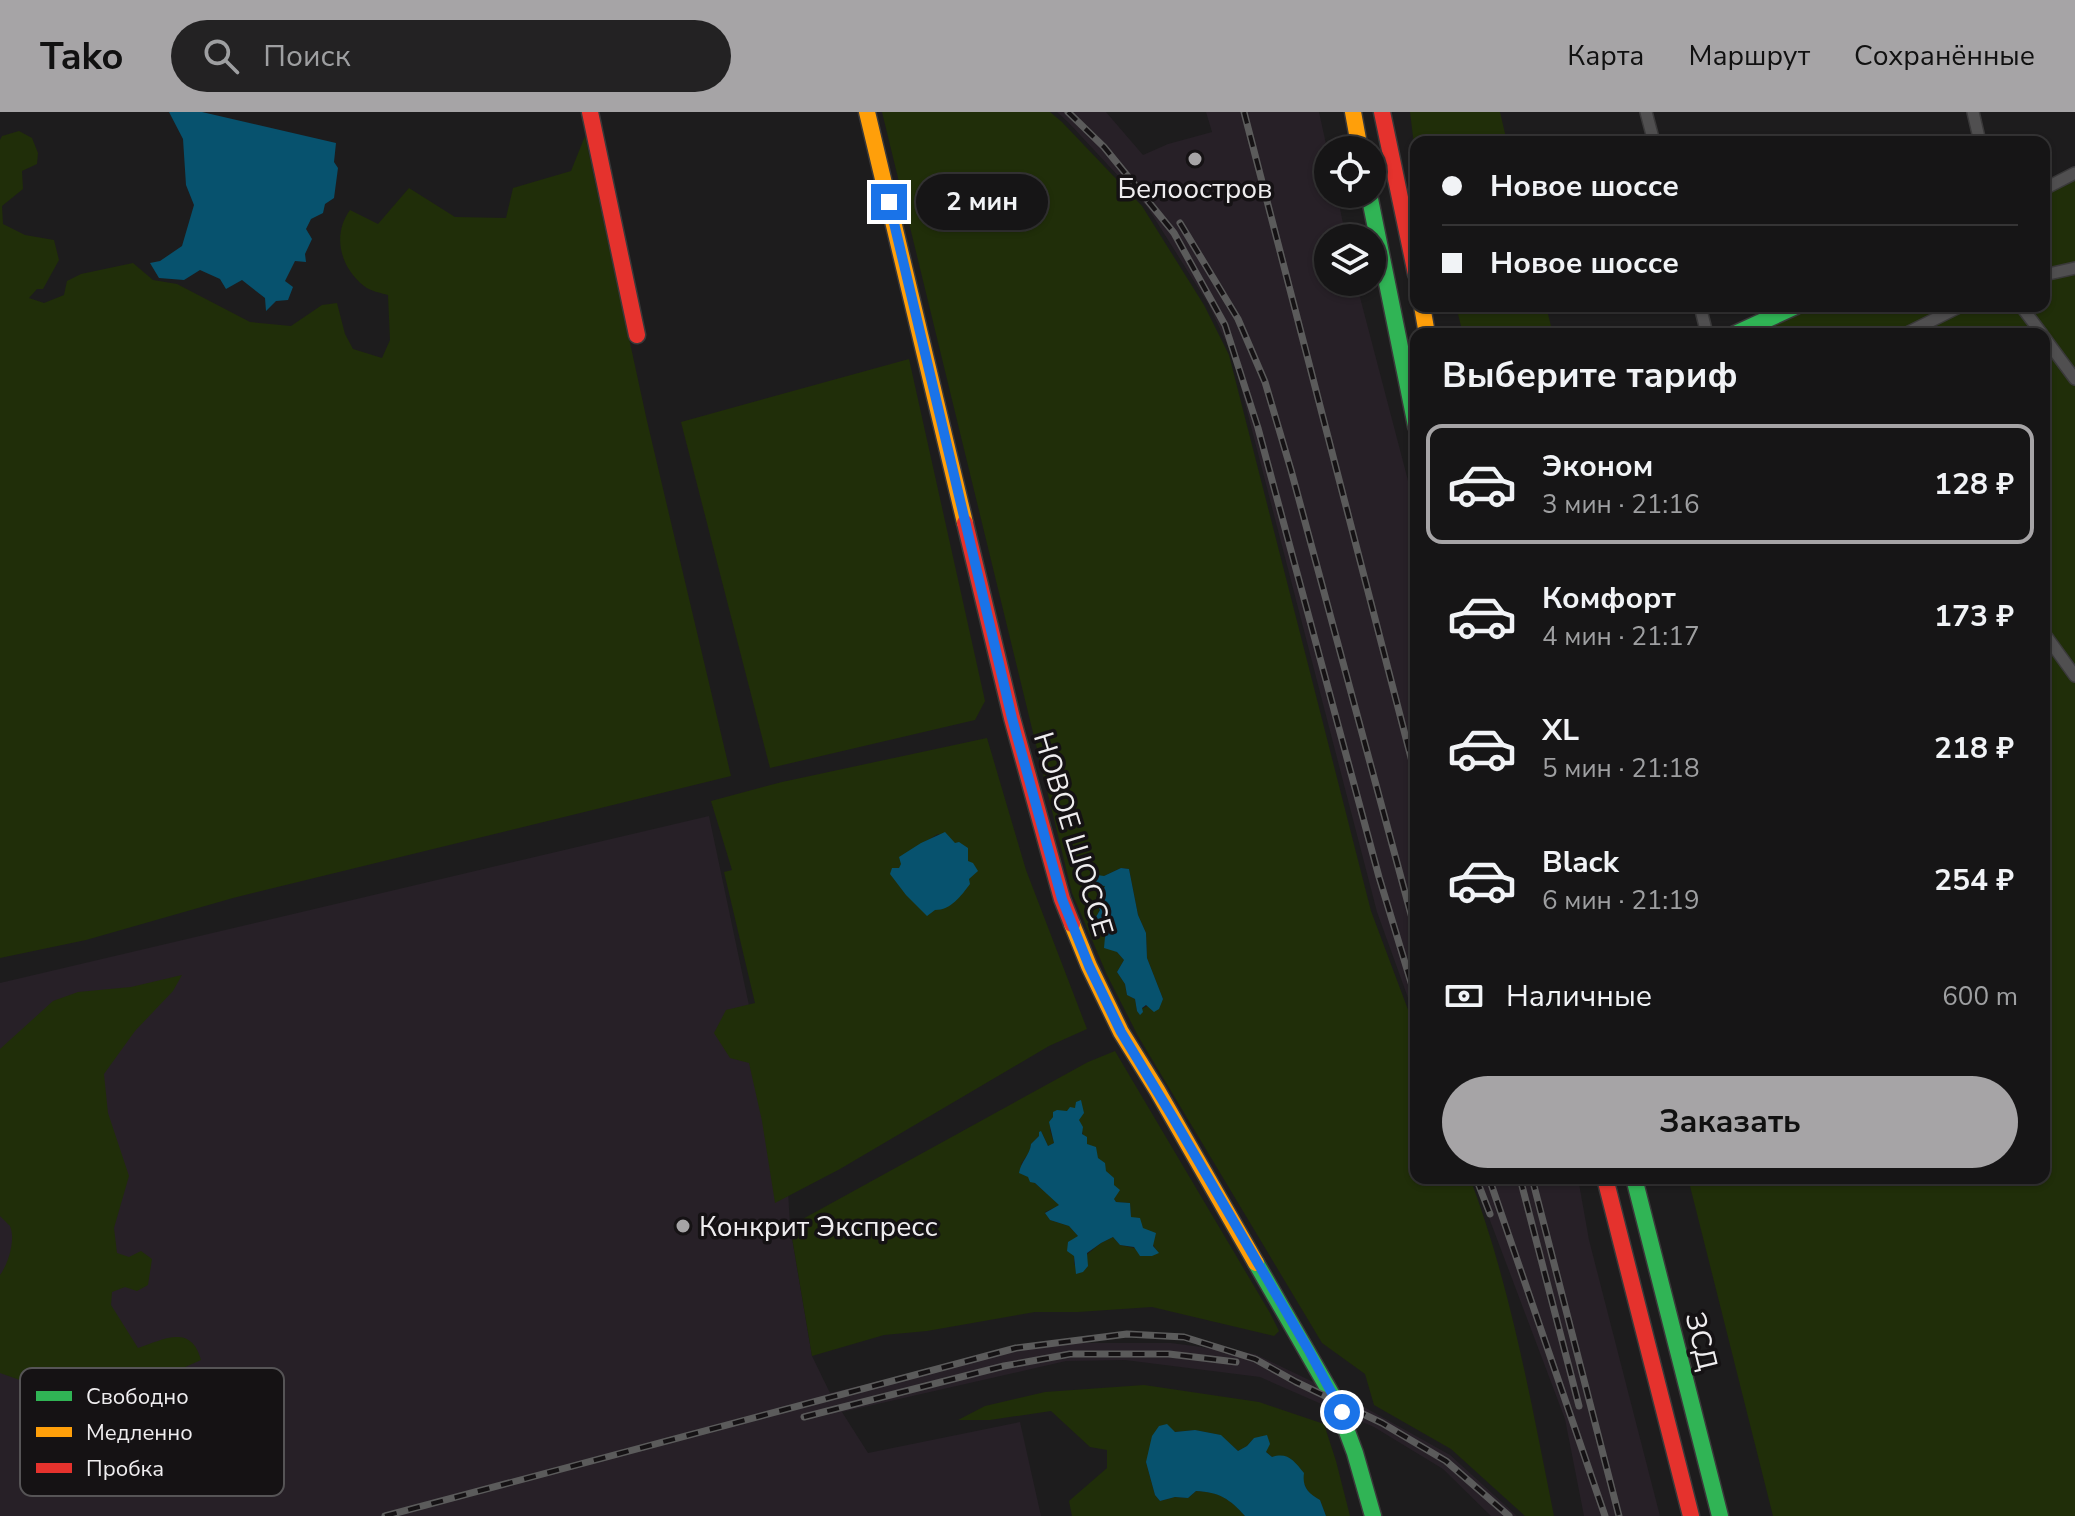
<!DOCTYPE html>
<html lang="ru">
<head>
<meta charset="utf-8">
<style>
  :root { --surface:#161516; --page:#232223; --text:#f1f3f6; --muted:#9e9fa1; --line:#353435; --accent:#a6a4a6 }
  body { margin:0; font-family:"Nunito Sans",sans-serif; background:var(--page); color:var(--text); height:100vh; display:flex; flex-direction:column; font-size:30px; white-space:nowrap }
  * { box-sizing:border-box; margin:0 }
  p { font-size:26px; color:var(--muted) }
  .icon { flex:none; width:44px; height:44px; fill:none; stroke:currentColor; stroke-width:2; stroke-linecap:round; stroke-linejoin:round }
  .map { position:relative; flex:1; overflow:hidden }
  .details { position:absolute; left:1410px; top:216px; width:640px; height:856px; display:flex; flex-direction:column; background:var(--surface); border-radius:16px; box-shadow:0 2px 6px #0004,0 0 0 2px var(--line) }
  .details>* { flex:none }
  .guide { position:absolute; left:1410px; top:24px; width:640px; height:176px; border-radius:16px; box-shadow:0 2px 6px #0004,0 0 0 2px var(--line); display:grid; align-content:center; height:176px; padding:0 32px; background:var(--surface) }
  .buttons { position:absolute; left:1314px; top:24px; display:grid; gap:16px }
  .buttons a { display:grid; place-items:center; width:72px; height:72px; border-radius:50%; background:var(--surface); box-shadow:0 2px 6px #0004,0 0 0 2px var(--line); font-size:40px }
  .end { position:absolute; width:36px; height:36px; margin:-18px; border:10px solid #1a73e8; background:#fff; box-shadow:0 0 0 4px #fff }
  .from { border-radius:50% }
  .bubble { position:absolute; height:56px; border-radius:28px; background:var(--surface); box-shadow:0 2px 6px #0004,0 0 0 2px var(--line); font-size:26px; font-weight:700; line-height:56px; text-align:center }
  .guide b { display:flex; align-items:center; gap:28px; height:76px; font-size:30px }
  .guide b+b { border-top:2px solid var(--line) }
  .guide i { width:20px; height:20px; background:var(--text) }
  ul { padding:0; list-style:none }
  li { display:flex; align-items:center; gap:24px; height:120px; margin:0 16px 12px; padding:0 16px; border:4px solid transparent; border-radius:16px }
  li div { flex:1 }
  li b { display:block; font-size:30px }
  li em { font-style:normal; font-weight:700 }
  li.on { border-color:var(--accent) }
  li>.icon { width:72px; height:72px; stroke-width:1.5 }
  h2 { padding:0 32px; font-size:36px; line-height:96px }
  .pay { display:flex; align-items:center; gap:20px; height:88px; padding:0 32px; font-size:30px }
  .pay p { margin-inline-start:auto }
  .primary-button { display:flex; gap:16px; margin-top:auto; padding:16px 32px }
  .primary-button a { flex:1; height:92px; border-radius:48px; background:var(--accent); color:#111; font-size:32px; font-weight:700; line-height:92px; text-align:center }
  header { display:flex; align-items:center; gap:48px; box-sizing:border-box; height:112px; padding:0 40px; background:var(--accent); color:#111 }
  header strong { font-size:38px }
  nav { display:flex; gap:44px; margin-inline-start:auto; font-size:28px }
  .search { width:560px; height:72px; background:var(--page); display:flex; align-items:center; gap:20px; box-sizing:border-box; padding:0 28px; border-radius:44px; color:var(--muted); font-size:30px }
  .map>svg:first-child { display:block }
  .built { fill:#272027 }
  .green { fill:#202e09; fill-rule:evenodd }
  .water { fill:#07526e }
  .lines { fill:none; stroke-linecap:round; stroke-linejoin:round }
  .street-casing { stroke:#3a393a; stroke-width:14 }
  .fast-casing { stroke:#3a393a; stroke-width:19 }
  .slow-casing { stroke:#3a393a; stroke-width:19 }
  .jam-casing { stroke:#3a393a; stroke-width:19 }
  .street { stroke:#504f50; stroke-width:11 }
  .fast { stroke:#30b455; stroke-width:16 }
  .slow { stroke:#ff9f0a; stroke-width:16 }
  .jam { stroke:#e5322d; stroke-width:16 }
  .rail-casing { stroke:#5b5b5b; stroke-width:7 }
  .rail { stroke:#151214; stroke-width:4; stroke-dasharray:12; stroke-linecap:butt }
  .route { stroke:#1a73e8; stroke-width:10 }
  .poi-dot { fill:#a6a4a6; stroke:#151214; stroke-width:3 }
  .labels { text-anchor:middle; stroke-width:7; stroke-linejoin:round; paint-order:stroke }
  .poi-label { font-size:28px; fill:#efedef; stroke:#151214 }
  .street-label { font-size:28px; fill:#efedef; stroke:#151214 }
  .key { fill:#151214; stroke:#565456; stroke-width:2 }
  .key-label { font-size:22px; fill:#efedef }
</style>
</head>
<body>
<header>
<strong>Tako</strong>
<div class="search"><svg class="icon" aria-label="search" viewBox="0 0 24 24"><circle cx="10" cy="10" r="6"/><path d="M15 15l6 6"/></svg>Поиск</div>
<nav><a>Карта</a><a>Маршрут</a><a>Сохранённые</a></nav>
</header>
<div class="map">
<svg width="2075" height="1404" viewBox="0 0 2075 1404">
  <rect width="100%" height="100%" fill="#1d1c1d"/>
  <!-- built -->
  <g class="built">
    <path d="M1057 0H1106L1143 43 1168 32 1212 20 1206 0H1319L1328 41V82H1337L1346 126H1328V170H1356L1416 399V908L1377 800 1233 245 1209 193 1148 96 1068 10Z"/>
    <path d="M709 704 788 1078 790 1114 812 1244 830 1281 958 1250 1058 1231H1171L1255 1242 1355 1290 1450 1343 1517 1404H1491L1443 1357 1374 1315 1260 1265 1125 1248 1066 1249 842 1300 868 1341 1020 1310 1041 1404H0V871Z"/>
    <path d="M1474 1066H1578L1589 1128 1660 1404H1584L1565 1307Z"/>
  </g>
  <!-- green -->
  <g class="green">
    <path d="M882 0H1050L1062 10 1142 94 1204 193 1229 243 1371 799 1416 919V1066H1470C1511 1175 1531 1290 1554 1404H1525L1451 1337 1374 1293 1365 1262 1322 1231 1138 924 1107 863 1072 781ZM1121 756 1129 757 1138 803 1146 821 1147 846 1163 887 1137 899 1135 887 1127 883 1125 872 1117 860 1124 848 1117 840 1110 815 1096 806C1102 793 1106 778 1104 764Z"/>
    <path d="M1410 0H1500L1507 30H1416V49Z"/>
    <path d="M19 19 32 26 38 41 37 52 22 59 23 77 2 94 3 112 25 123 54 128 59 148 43 177H37L29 186 44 191 64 183 67 169 81 162 133 151 153 168 177 172 250 210 291 214 322 193 337 191 345 222 353 237 382 246 390 228 388 183C381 181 370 179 364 174 340 155 332 123 350 98L378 112 409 76 455 105 506 106 513 76 571 59 585 24 647 309 731 664 233 786 86 828 0 846V28L2 24Z"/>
    <path d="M2075 61V1404H1773L1688 1066H2044V222H1735L1747 216 1760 194H2044V77Z"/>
    <path d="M1456 194H1546L1553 222H1463Z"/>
    <path d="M909 247 985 589 975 608 770 656 681 310Z"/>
    <path d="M987 626 1026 758 1087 917 1049 934 840 1057 775 1091 762 1009 749 951 730 946 714 921 726 898 755 891 724 760 732 758 711 689 782 670ZM938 722C960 734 968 742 968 767L892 757 899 756 902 752 900 745Z"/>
    <path d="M182 863 173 879 135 919 104 962 108 1001 129 1064 114 1116 117 1141 129 1145 141 1139 152 1147 148 1173 137 1179 125 1175 112 1180 111 1193 138 1236C163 1228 191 1211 201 1248L70 1306 44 1308 32 1301 34 1273 0 1261V1163C8 1152 16 1128 10 1114 8 1112 2 1106 0 1104V937L53 889 78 880 131 875Z"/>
    <path d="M1115 939 1270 1201 1279 1219 1274 1224 1152 1195 1078 1200H1035L927 1219 884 1223 812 1244 790 1114 1088 950ZM1075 997 1086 1032 1098 1046 1114 1073V1087L1116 1090 1130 1091 1131 1105 1143 1116 1158 1141 1120 1133 1113 1125 1101 1131 1074 1153V1144L1079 1125 1069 1114 1050 1108 1045 1100 1060 1093 1028 1065 1021 1052 1030 1039 1031 1032 1039 1024 1041 1019 1048 1034 1054 1031 1050 1018 1053 1005Z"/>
    <path d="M1144 1273 1259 1290 1324 1312 1336 1349 1350 1404H1326L1320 1388 1310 1383 1303 1370 1266 1340 1254 1326 1247 1334 1238 1339 1220 1323 1195 1318 1174 1320 1146 1350 1155 1383 1160 1389 1175 1385 1188 1386 1196 1379C1219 1380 1230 1386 1245 1404H1072L1069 1389 1107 1356V1338L1090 1335 1051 1299 990 1308H958L985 1294 1045 1280Z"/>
  </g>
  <!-- water -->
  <g class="water">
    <path d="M169 0H202L336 31 334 50 338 56 334 86 325 92 323 101 311 107 306 117 312 127 305 142 306 150 295 149 285 169 293 175 288 188 276 189 266 199 265 186 242 168 226 177 220 167 200 158 184 168 159 166 150 151 160 149 182 134 194 93 186 73 183 27Z"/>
    <path d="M945 720 955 731 959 730 968 736V749L973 751 978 759 969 767 970 772C961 784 951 798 935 798L927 804 906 783 890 762 892 756H899L901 752 899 745 921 731Z"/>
    <path d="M1121 756 1129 757 1138 803 1146 821 1147 846 1163 887 1159 897 1154 900 1146 893 1142 896 1143 900 1140 903 1137 899 1135 887 1127 883 1125 872 1117 860 1124 848 1117 840 1104 836 1105 825 1110 815 1103 813 1096 805 1100 798 1096 791 1105 774 1096 773 1093 768 1097 763 1104 764Z"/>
    <path d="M1081 988 1084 1001 1079 1008 1083 1015 1082 1022 1087 1025V1032L1096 1035 1098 1046 1105 1051 1106 1059 1114 1066V1073L1120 1078 1114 1087 1116 1090 1130 1091 1131 1105 1140 1106 1143 1116 1156 1121 1153 1134 1159 1141 1152 1144H1140L1134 1135 1120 1133 1113 1125 1101 1131 1087 1141 1088 1154 1083 1160 1076 1162 1074 1144 1067 1139 1068 1130 1078 1124 1069 1114 1050 1108 1045 1101 1059 1093 1035 1071 1030 1070 1028 1065 1019 1061C1021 1049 1030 1043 1031 1032L1039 1024V1020L1041 1019 1048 1034 1054 1031 1049 1010 1053 1005V1000L1057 998 1067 999 1070 995 1075 996 1076 990Z"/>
    <path d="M1167 1312 1175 1320 1195 1318 1221 1323 1238 1339 1247 1334 1254 1326 1267 1323 1270 1332 1266 1340 1272 1345C1288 1340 1294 1349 1304 1361 1302 1375 1308 1381 1320 1388L1326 1404H1245C1230 1387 1219 1380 1196 1379L1188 1386 1175 1385 1160 1389 1155 1383 1146 1350 1152 1324 1159 1314Z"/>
  </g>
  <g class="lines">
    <!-- street casing -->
    <g class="street-casing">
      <g id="street">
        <path d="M1646 0 1654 30"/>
        <path d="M1973 0 1980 30"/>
        <path d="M1803 29V30"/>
        <path d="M2044 77 2075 61"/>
        <path d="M2044 163 2075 156"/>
        <path d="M1700 194 1707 222"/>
        <path d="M2021 194 2042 222"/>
        <path d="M1905 222 1961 194"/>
        <path d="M2044 225 2075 267"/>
        <path d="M2044 521 2075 564"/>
      </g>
    </g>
    <!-- fast casing -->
    <g class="fast-casing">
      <g id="fast">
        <path d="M1369 82 1416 314"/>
        <path d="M1735 222 1796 194"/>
        <path d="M1634 1066 1720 1404"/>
        <path d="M1256 1151 1336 1290 1355 1341 1373 1404"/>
      </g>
    </g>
    <!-- slow casing -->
    <g class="slow-casing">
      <g id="slow">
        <path d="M867 0 965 411"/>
        <path d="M1353 0 1360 38"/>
        <path d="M1422 194 1427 222"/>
        <path d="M1072 812 1089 854 1121 920 1157 978 1256 1151"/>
      </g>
    </g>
    <!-- jam casing -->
    <g class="jam-casing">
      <g id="jam">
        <path d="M590 0 637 223"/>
        <path d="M1382 0 1416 162"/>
        <path d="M965 411 1012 606 1062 787 1072 812"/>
        <path d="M1605 1066 1691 1404"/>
      </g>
    </g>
    <!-- street -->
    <use href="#street" class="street"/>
    <!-- fast -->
    <use href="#fast" class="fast"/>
    <!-- slow -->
    <use href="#slow" class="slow"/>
    <!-- jam -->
    <use href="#jam" class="jam"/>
    <!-- rail casing -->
    <g class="rail-casing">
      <g id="rail">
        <path d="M1068 0 1104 35 1174 121 1225 213 1258 316 1379 765 1416 887"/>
        <path d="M1244 0 1416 665"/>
        <path d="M1180 111 1238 207 1265 270 1291 358 1416 821"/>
        <path d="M1476 1066 1490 1102"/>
        <path d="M1489 1066 1605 1404"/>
        <path d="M1520 1066 1579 1294"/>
        <path d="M1532 1066 1619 1404"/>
        <path d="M804 1305 1004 1254 1070 1242H1169L1236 1250"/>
        <path d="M385 1404 1016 1236 1127 1222 1184 1225 1255 1247 1296 1270 1382 1311 1446 1349 1509 1404"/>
      </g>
    </g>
    <!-- rail -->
    <use href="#rail" class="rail"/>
  </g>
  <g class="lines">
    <!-- route -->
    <path class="route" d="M889 90 1012 606 1062 787 1089 854 1121 920 1172 1004 1308 1237 1342 1300"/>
  </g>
  <!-- markers -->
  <g class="poi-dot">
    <circle cx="1195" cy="47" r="8"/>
    <circle cx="683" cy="1114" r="8"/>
  </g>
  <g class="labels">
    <!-- poi labels -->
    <g class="poi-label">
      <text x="1195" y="86">Белоостров</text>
      <text x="699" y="1124" text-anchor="start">Конкрит Экспресс</text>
    </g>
    <!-- street labels -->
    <g class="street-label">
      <text transform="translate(1074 722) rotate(73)" y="10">НОВОЕ ШОССЕ</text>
      <text transform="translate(1702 1229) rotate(76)" y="10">ЗСД</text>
    </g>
  </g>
  <!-- legend -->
  <rect x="20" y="1256" width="264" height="128" rx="12" class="key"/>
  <rect x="36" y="1279" width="36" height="10" fill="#30b455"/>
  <rect x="36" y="1315" width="36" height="10" fill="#ff9f0a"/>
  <rect x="36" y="1351" width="36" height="10" fill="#e5322d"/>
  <g class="key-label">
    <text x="86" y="1292">Свободно</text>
    <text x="86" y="1328">Медленно</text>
    <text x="86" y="1364">Пробка</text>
  </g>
</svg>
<div class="buttons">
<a><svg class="icon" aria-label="locate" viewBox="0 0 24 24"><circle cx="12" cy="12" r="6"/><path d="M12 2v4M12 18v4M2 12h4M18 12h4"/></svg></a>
<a><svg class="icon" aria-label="layers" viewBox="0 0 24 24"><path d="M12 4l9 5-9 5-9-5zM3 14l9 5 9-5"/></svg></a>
</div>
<i class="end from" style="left:1342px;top:1300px"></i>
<i class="end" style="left:889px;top:90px"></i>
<div class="bubble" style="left:916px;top:62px;width:132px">2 мин</div>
<div class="guide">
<b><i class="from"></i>Новое шоссе</b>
<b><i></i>Новое шоссе</b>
</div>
<section class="details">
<h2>Выберите тариф</h2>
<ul>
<li class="on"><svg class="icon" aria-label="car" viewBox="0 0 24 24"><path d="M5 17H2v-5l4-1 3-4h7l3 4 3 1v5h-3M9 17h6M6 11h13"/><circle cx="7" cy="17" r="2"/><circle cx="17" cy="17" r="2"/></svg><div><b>Эконом</b><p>3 мин · 21:16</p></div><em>128 ₽</em></li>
<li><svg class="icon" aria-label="car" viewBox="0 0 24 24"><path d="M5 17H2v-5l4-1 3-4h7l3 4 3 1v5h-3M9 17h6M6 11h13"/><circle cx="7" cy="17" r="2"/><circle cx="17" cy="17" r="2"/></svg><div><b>Комфорт</b><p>4 мин · 21:17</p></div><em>173 ₽</em></li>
<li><svg class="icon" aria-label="car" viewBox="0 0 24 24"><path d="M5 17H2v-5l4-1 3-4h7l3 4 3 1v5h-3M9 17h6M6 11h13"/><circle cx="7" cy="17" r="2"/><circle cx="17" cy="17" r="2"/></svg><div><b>XL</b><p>5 мин · 21:18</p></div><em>218 ₽</em></li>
<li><svg class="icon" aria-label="car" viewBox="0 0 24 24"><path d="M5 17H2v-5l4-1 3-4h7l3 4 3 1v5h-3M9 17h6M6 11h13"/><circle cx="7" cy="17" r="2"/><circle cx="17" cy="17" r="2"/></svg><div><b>Black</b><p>6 мин · 21:19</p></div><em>254 ₽</em></li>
</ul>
<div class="pay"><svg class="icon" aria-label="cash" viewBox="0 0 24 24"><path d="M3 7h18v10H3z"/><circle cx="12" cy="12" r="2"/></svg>Наличные<p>600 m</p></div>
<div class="primary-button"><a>Заказать</a></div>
</section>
</div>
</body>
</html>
